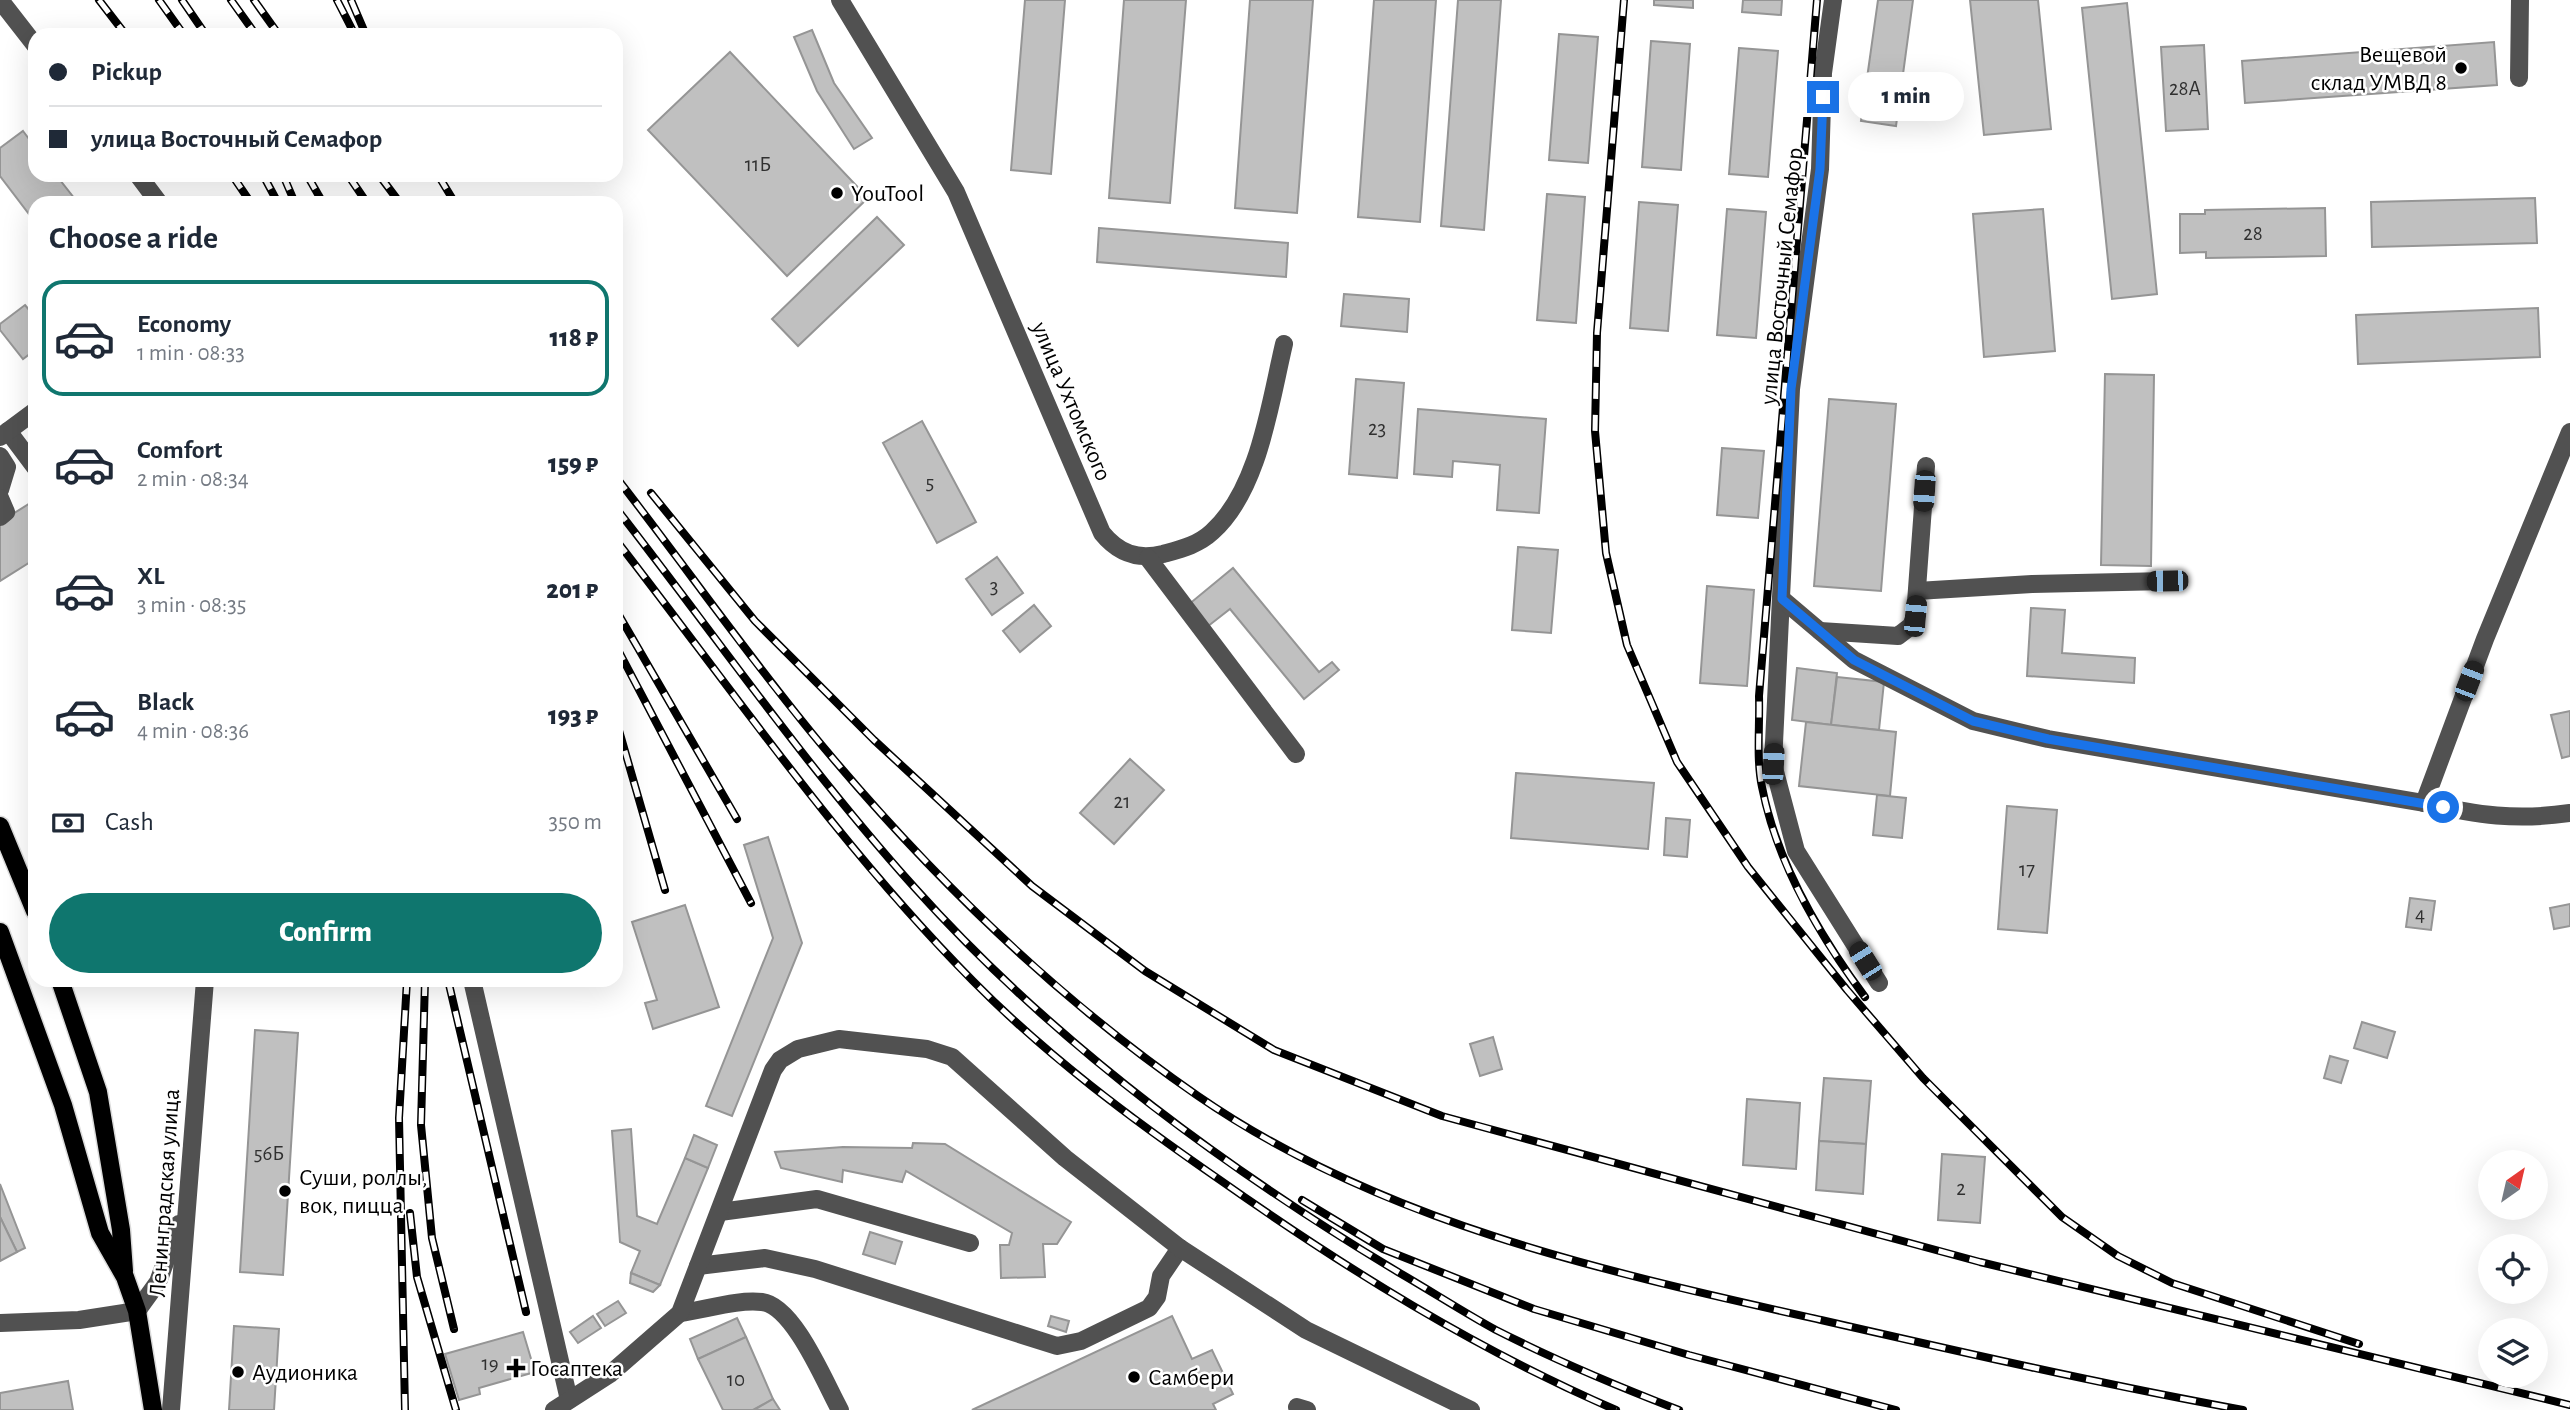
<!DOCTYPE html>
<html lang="en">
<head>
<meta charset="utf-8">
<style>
  :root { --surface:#fff; --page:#f2f2f3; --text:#1f2937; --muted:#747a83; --line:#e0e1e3; --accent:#0f766e }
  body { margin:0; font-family:"Alegreya Sans",sans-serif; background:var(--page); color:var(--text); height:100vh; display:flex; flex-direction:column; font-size:26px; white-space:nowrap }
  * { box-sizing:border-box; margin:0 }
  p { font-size:23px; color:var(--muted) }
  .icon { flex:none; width:38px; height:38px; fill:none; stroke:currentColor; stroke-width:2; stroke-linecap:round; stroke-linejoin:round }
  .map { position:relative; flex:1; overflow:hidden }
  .panel { position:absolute; left:28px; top:196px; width:595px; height:791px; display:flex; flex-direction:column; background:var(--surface); border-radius:21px; box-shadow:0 7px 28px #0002 }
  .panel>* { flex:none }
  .banner { position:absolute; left:28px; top:28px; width:595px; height:154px; border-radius:21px; box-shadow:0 7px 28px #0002; display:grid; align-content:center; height:154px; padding:0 21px; background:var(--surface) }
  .needle { width:46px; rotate:34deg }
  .tools { position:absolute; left:2478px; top:1150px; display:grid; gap:14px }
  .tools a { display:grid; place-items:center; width:70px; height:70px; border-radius:50%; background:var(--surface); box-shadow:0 7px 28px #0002; font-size:35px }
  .end { position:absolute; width:32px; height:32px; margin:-16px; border:9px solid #1a73e8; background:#fff; box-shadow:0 0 0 4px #fff }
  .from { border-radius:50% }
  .bubble { position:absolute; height:49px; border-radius:24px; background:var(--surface); box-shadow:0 7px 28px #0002; font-size:23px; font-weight:800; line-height:49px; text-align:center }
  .car { position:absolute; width:21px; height:42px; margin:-21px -10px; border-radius:9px; box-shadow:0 0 5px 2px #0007; background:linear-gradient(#222 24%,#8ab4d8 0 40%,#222 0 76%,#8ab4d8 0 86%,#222 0) }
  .banner b { display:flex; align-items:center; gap:24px; height:66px; font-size:26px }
  .banner b+b { border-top:2px solid var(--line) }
  .banner i { width:18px; height:18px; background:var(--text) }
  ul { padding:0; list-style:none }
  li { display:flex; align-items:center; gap:21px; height:116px; margin:0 14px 10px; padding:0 7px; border:4px solid transparent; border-radius:21px }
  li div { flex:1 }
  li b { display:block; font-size:26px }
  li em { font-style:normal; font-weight:800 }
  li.selected { border-color:var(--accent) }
  li>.icon { width:63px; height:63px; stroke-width:1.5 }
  h2 { padding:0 21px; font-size:32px; line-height:84px }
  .pay { display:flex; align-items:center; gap:18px; height:77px; padding:0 21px; font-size:26px }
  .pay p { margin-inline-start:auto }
  .primary-button { display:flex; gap:14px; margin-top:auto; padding:14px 21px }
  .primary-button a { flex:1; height:80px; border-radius:42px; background:var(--accent); color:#fff; font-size:28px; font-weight:800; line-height:80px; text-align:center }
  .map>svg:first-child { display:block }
  .building { fill:#c0c0c0; stroke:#959595; stroke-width:2 }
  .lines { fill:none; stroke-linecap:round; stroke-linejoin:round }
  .major-casing { stroke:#dbdbdb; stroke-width:21 }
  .minor { stroke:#515151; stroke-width:18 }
  .major { stroke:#000; stroke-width:18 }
  .rail-casing { stroke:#000; stroke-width:8 }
  .rail { stroke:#fff; stroke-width:5; stroke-dasharray:16; stroke-linecap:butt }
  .route { stroke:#1a73e8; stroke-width:9 }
  .poi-dot { fill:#000; stroke:#fff; stroke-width:2.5 }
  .labels { text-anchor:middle; stroke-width:5; stroke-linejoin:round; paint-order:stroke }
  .number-label { font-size:21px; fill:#303030 }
  .poi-label { font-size:24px; fill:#000; stroke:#fff; text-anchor:start }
  .street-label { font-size:24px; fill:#000; stroke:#fff }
</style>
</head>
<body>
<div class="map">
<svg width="2570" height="1410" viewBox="0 0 2570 1410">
  <rect width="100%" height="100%" fill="#fff"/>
  <!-- building -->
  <g class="building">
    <path d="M1025 0H1065L1051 174 1011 170Z"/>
    <path d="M1124 0H1186L1170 203 1109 198Z"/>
    <path d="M1250 0H1313L1297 213 1235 208Z"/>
    <path d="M1374 0H1436L1420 222 1358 217Z"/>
    <path d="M1458 0H1501L1484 230 1441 226Z"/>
    <path d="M1654 0H1693V8L1654 5Z"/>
    <path d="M1743 0H1782L1781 15 1742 12Z"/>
    <path d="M1878 0H1913L1896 126 1861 121Z"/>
    <path d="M1970 0H2038L2051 129 1984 135Z"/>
    <path d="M2127 3 2157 294 2112 299 2082 8Z"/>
    <path d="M812 30 834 83 872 138 854 149 817 91 794 37Z"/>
    <path d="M1559 34 1598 37 1588 163 1549 160Z"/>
    <path d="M1651 41 1690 44 1681 170 1642 167Z"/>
    <path d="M2494 42 2497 85 2245 103 2242 61Z"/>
    <path d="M2204 45 2208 129 2166 131 2161 47Z"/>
    <path d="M1739 48 1778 51 1768 177 1729 174Z"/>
    <path d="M730 52 868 198 787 276 648 130Z"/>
    <path d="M23 131 35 147V175H56L78 203H35V222L0 176V148Z"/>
    <path d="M1547 194 1585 197 1576 323 1537 320Z"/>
    <path d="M2535 198 2537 243 2372 247 2371 202Z"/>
    <path d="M1639 202 1678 205 1668 331 1630 328Z"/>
    <path d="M2325 208 2326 256 2206 258V252L2180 253V214H2205V210Z"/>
    <path d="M1727 209 1766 212 1756 338 1717 335Z"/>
    <path d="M2043 209 2055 351 1984 357 1973 214Z"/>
    <path d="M877 217 904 245 798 346 772 319Z"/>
    <path d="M1099 228 1288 243 1286 277 1097 262Z"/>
    <path d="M1344 294 1409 299 1407 332 1341 326Z"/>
    <path d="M25 305 35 317V350L23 359 0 330V324Z"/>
    <path d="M2538 308 2540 357 2358 364 2356 315Z"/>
    <path d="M2105 374 2154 375 2151 566 2101 565Z"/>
    <path d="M1356 379 1404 383 1397 478 1349 474Z"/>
    <path d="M1829 399 1896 404 1881 591 1814 586Z"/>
    <path d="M1418 409 1546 419 1539 513 1497 510 1500 465 1453 461 1452 477 1414 474Z"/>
    <path d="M922 421 976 522 937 543 883 443Z"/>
    <path d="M1722 448 1764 451 1758 518 1717 515Z"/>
    <path d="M35 500V559L0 581V522Z"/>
    <path d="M1518 547 1558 550 1551 633 1512 630Z"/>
    <path d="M997 557 1023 593 992 615 966 579Z"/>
    <path d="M1233 568 1319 672 1332 662 1339 670 1304 699 1230 609 1207 627 1188 605Z"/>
    <path d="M1707 586 1754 590 1747 686 1700 683Z"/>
    <path d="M1034 605 1051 626 1020 652 1003 631Z"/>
    <path d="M2031 608 2065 610 2062 653 2135 658 2134 683 2027 676Z"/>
    <path d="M1797 668 1837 673 1831 725 1792 720Z"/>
    <path d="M1837 677 1884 682 1879 730 1831 725Z"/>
    <path d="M2570 711V756L2562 758 2551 715Z"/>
    <path d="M1806 722 1896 732 1890 796 1799 786Z"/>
    <path d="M1130 759 1164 790 1114 844 1080 813Z"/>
    <path d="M1516 773 1654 783 1648 849 1511 838Z"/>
    <path d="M1877 795 1906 798 1902 838 1873 835Z"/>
    <path d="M2007 806 2057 810 2047 933 1998 929Z"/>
    <path d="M1666 818 1690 820 1687 857 1664 855Z"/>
    <path d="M768 837 802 943 732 1116 706 1106 773 938 744 845Z"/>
    <path d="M2410 898 2435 901 2431 930 2406 927Z"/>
    <path d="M2570 904V926L2554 929 2550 908Z"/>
    <path d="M685 905 719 1007 653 1029 645 1003 657 1000 632 922Z"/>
    <path d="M2362 1022 2395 1032 2387 1058 2354 1048Z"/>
    <path d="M255 1030 298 1033 283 1275 240 1272Z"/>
    <path d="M1493 1037 1502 1069 1480 1076 1470 1044Z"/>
    <path d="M2330 1056 2348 1061 2341 1083 2324 1078Z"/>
    <path d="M1824 1078 1871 1081 1866 1144 1819 1141Z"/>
    <path d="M1747 1099 1800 1103 1796 1169 1743 1165Z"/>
    <path d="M631 1129 637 1216 657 1224 685 1158 708 1168 660 1285 631 1273 640 1251 620 1242 612 1131Z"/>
    <path d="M694 1135 717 1145 708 1168 685 1158Z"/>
    <path d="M1819 1141 1866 1144 1863 1194 1816 1190Z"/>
    <path d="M913 1143 945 1144 1071 1222 1057 1244H1043L1045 1277 1001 1278 1000 1245H1009L1012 1233 906 1171 902 1182 843 1170 842 1182 781 1168 775 1152 843 1147 912 1148Z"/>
    <path d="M1942 1154 1985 1157 1980 1223 1938 1220Z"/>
    <path d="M0 1184 25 1248 17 1252 0 1217Z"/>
    <path d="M0 1217 17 1252 0 1261Z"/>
    <path d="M870 1232 902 1242 895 1264 863 1254Z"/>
    <path d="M631 1273 660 1285 653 1292 630 1283Z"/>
    <path d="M618 1301 626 1313 605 1326 597 1314Z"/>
    <path d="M593 1316 601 1328 578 1343 570 1332Z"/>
    <path d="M1051 1316 1069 1321 1066 1332 1048 1326Z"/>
    <path d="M1172 1316 1192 1359 1212 1350 1233 1394 1213 1404 1216 1410H972Z"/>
    <path d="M737 1318 746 1337 698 1359 690 1339Z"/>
    <path d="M234 1326 279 1329 274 1410H229Z"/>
    <path d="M523 1332 535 1372 479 1388 480 1394 459 1400 445 1354Z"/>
    <path d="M746 1337 773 1399 753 1410H723L698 1359Z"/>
    <path d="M68 1381 73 1410H0V1393Z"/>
    <path d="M773 1399 780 1410H754Z"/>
  </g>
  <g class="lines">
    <!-- major casing -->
    <g class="major-casing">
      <g id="major">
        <path d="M0 826 35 911"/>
        <path d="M0 932 63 1105 100 1233 125 1277 137 1311 153 1410"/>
        <path d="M60 980 98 1092 121 1230 124 1271"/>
      </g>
    </g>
    <!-- minor -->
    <g class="minor">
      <path d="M0 0 35 45"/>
      <path d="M840 0 956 192 1102 533C1119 554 1138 560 1163 554 1181 549 1198 545 1212 532 1259 490 1270 403 1284 344"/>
      <path d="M1833 0 1823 73 1820 169 1791 389 1773 764 1796 851 1879 983"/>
      <path d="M2519 78 2520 0"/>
      <path d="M138 175 159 203"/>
      <path d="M8 431 35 467"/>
      <path d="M0 437 35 411"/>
      <path d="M0 456 7 467 0 490"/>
      <path d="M0 498 6 512 0 517"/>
      <path d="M1148 558 1296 754"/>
      <path d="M1917 591 2032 584 2167 581"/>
      <path d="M1782 599 1854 660 1973 721 2048 739 2424 803C2477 815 2516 821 2570 813"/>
      <path d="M1820 631 1898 636 1911 626 1915 616 1926 466"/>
      <path d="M2424 803 2485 639 2570 432"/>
      <path d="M472 980 569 1400"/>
      <path d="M720 1212 817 1199 970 1243"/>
      <path d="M698 1266 765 1258 815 1269 1057 1346 1081 1341 1149 1308 1157 1297 1161 1276 1180 1248"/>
      <path d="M680 1313C705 1310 737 1299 762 1302 794 1306 825 1383 840 1410"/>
      <path d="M0 1323 79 1320 137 1311 158 1282 179 1224"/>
      <path d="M1297 1407 1307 1410"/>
      <path d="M171 1410 205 980"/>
      <path d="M554 1410 610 1374 680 1313 773 1070 780 1060 798 1049 839 1039 927 1049 952 1057 1065 1158 1180 1248 1306 1330 1471 1410"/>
    </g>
    <!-- major -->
    <use href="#major" class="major"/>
    <!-- rail casing -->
    <g class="rail-casing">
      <g id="rail">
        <path d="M99 0 126 35"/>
        <path d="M159 0 184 35"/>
        <path d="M182 0 206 35"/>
        <path d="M231 0 256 35"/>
        <path d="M254 0 279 35"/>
        <path d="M337 0 355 35"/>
        <path d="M351 0 366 35"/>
        <path d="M1624 0 1597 333 1595 431 1606 553 1627 645 1677 762 1748 867 1847 990 1923 1078 2062 1217 2118 1256 2172 1283 2359 1344"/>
        <path d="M1817 0 1759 696C1760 725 1756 759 1762 787 1777 864 1819 935 1865 997"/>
        <path d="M232 175 251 203"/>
        <path d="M263 175 278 203"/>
        <path d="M283 175 295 203"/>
        <path d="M307 175 323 203"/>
        <path d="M348 175 367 203"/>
        <path d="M379 175 400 203"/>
        <path d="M438 175 455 203"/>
        <path d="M616 477C686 567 752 662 825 749 933 878 1059 1000 1198 1096 1382 1223 1607 1272 1821 1320 1961 1352 2101 1384 2243 1410"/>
        <path d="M651 493 755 621 874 740 1032 886 1145 971 1274 1050 1442 1116 1980 1262 2570 1405"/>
        <path d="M616 508C715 635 807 768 915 888 1052 1041 1223 1167 1398 1272 1431 1291 1463 1312 1496 1330 1555 1360 1617 1386 1679 1410"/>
        <path d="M616 540C732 689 840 847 973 981 1047 1056 1133 1120 1220 1180 1345 1268 1475 1349 1616 1410"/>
        <path d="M616 610 737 819"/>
        <path d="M616 646 751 903"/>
        <path d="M616 720 665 890"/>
        <path d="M425 980 421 1125 432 1238 454 1329"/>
        <path d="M448 980 526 1312"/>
        <path d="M1302 1200 1383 1249 1534 1309 1689 1355 1896 1410"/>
        <path d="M410 1213 417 1277 456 1410"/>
        <path d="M405 1410 399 1118 407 980"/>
      </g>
    </g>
    <!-- rail -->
    <use href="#rail" class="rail"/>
  </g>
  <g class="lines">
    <!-- route -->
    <path class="route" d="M1823 97 1820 169 1791 389 1782 599 1854 660 1973 721 2048 739 2443 807"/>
  </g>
  <!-- markers -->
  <g class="poi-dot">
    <circle cx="2461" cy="68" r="7"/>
    <circle cx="837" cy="193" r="7"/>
    <circle cx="285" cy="1191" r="7"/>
    <path d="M512.5 1357.5h7v7h7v7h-7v7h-7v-7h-7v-7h7z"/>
    <circle cx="238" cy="1372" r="7"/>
    <circle cx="1134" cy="1377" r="7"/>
  </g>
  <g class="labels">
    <!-- number labels -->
    <g class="number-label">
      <text x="2185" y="95">28А</text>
      <text x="758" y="171">11Б</text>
      <text x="2253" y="240">28</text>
      <text x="1377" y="435">23</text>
      <text x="930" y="489">5</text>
      <text x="994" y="593">3</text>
      <text x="1122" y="808">21</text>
      <text x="2027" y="876">17</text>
      <text x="2420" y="921">4</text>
      <text x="269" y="1160">56Б</text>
      <text x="1961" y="1195">2</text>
      <text x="490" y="1370">19</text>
      <text x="736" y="1386">10</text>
    </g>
    <!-- poi labels -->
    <g class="poi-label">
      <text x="2447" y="62" text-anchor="end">Вещевой<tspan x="2447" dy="28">склад УМВД 8</tspan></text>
      <text x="851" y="201">YouTool</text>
      <text x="299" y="1185">Суши, роллы,<tspan x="299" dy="28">вок, пицца</tspan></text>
      <text x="530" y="1376">Госаптека</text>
      <text x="252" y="1380">Аудионика</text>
      <text x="1148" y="1385">Самбери</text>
    </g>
    <!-- street labels -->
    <g class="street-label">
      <text transform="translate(1781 276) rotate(-84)" y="8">улица Восточный Семафор</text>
      <text transform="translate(1072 401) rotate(67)" y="8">улица Ухтомского</text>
      <text transform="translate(164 1193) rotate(-86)" y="8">Ленинградская улица</text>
    </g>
  </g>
</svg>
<div class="tools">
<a><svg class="needle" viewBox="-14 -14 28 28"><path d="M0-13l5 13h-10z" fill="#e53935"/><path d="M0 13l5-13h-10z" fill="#747a83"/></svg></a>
<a><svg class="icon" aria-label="locate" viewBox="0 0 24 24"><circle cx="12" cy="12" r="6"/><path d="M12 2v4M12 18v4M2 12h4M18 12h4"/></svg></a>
<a><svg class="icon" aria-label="layers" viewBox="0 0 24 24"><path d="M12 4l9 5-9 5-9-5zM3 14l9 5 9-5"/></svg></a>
</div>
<i class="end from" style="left:2443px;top:807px"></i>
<i class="end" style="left:1823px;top:97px"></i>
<div class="bubble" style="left:1848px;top:72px;width:116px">1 min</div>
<i class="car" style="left:1924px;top:491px;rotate:184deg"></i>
<i class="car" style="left:2167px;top:581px;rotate:269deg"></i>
<i class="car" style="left:1915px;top:616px;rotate:5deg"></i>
<i class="car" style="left:2469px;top:681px;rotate:21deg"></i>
<i class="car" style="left:1773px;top:764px;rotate:3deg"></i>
<i class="car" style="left:1865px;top:961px;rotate:328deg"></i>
<div class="banner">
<b><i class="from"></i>Pickup</b>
<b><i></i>улица Восточный Семафор</b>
</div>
<section class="panel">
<h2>Choose a ride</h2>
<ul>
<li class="selected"><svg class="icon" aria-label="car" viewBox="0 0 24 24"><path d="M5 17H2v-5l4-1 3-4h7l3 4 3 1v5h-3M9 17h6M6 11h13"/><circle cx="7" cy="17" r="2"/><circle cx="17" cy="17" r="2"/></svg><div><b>Economy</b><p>1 min · 08:33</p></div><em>118 ₽</em></li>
<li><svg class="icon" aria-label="car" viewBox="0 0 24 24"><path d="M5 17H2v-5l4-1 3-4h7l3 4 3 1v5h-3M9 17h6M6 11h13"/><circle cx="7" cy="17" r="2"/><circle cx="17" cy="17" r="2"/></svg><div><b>Comfort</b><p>2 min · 08:34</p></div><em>159 ₽</em></li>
<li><svg class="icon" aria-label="car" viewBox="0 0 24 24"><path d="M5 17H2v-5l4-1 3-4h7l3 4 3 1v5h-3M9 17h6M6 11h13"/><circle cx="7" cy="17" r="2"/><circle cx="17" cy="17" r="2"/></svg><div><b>XL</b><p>3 min · 08:35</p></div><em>201 ₽</em></li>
<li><svg class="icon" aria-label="car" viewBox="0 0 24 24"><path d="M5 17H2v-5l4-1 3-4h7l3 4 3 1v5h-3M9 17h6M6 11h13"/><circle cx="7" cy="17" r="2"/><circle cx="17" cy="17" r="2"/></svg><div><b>Black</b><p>4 min · 08:36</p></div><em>193 ₽</em></li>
</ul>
<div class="pay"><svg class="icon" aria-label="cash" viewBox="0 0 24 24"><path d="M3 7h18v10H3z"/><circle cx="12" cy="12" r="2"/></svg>Cash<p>350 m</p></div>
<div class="primary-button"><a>Confirm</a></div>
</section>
</div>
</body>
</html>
